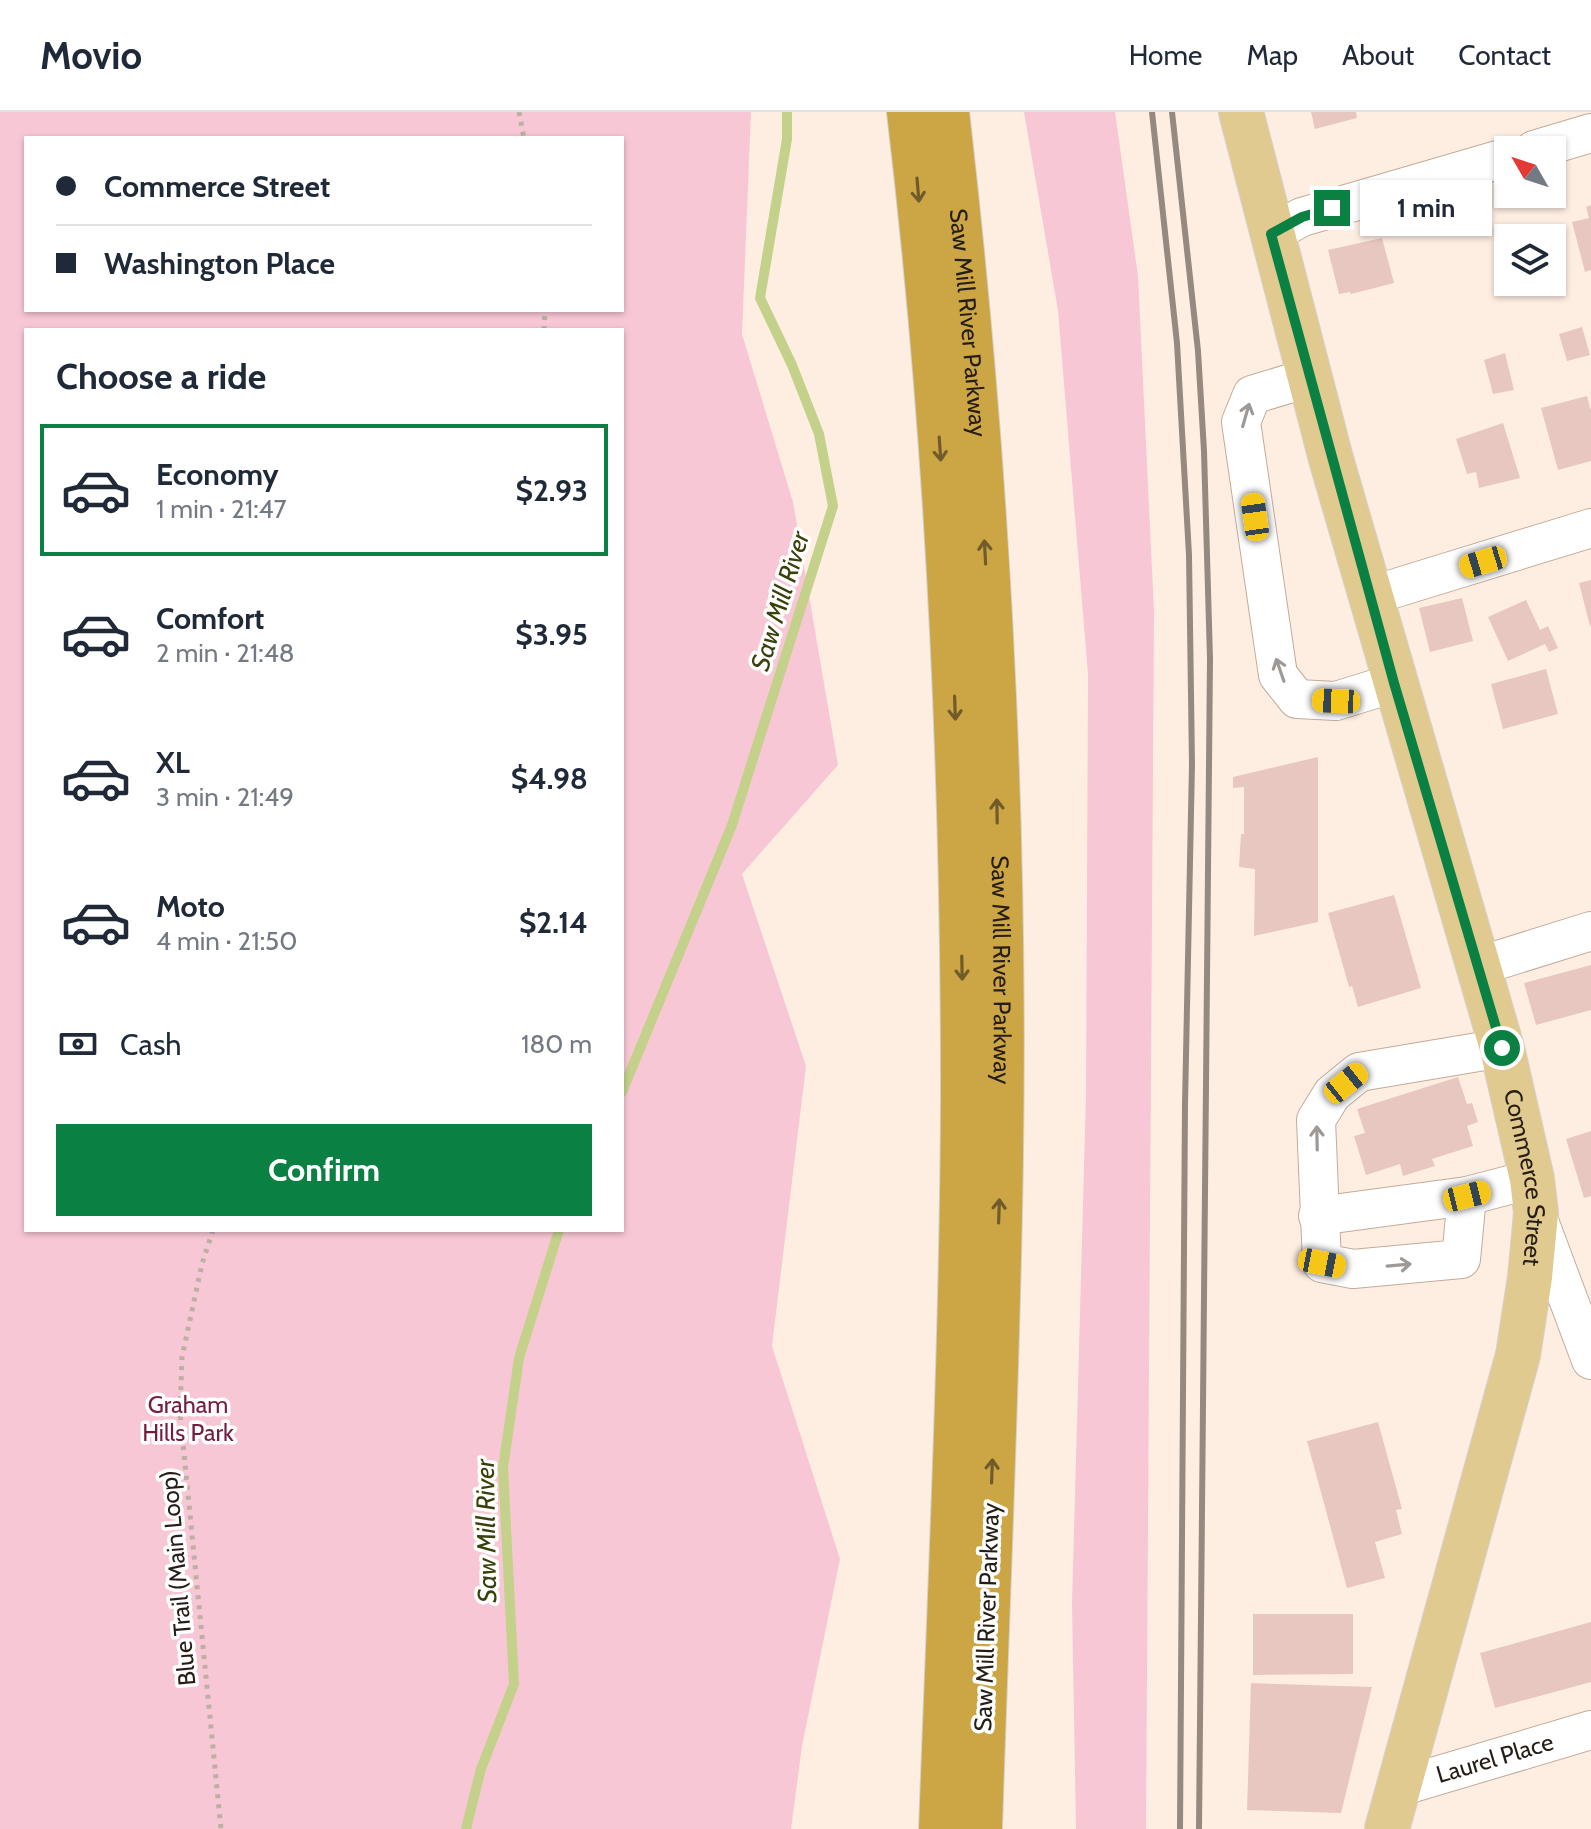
<!DOCTYPE html>
<html lang="en">
<head>
<meta charset="utf-8">
<style>
  :root { --surface:#fff; --page:#f6f6f7; --text:#1f2937; --muted:#747a83; --line:#e0e1e3; --accent:#0b8043 }
  body { margin:0; font-family:Cabin,sans-serif; background:var(--page); color:var(--text); height:100vh; display:flex; flex-direction:column; font-size:30px; white-space:nowrap }
  * { box-sizing:border-box; margin:0 }
  p { font-size:26px; color:var(--muted) }
  .icon { flex:none; width:44px; height:44px; fill:none; stroke:currentColor; stroke-width:2; stroke-linecap:round; stroke-linejoin:round }
  .map { position:relative; flex:1; overflow:hidden }
  .details { position:absolute; left:24px; top:216px; width:600px; height:904px; display:flex; flex-direction:column; background:var(--surface); border-radius:0px; box-shadow:0 2px 6px #0004 }
  .details>* { flex:none }
  .guide { position:absolute; left:24px; top:24px; width:600px; height:176px; border-radius:0px; box-shadow:0 2px 6px #0004; display:grid; align-content:center; height:176px; padding:0 32px; background:var(--surface) }
  .needle { width:52px; rotate:309deg }
  .tools { position:absolute; left:1494px; top:24px; display:grid; gap:16px }
  .tools a { display:grid; place-items:center; width:72px; height:72px; border-radius:0px; background:var(--surface); box-shadow:0 2px 6px #0004; font-size:40px }
  .end { position:absolute; width:36px; height:36px; margin:-18px; border:10px solid #0b8043; background:#fff; box-shadow:0 0 0 4px #fff }
  .from { border-radius:50% }
  .bubble { position:absolute; height:56px; border-radius:0px; background:var(--surface); box-shadow:0 2px 6px #0004; font-size:26px; font-weight:700; line-height:56px; text-align:center }
  .car { position:absolute; width:24px; height:48px; margin:-24px -12px; border-radius:10px; box-shadow:0 0 6px 2px #0007; background:linear-gradient(#f5c518 24%,#345 0 40%,#f5c518 0 76%,#345 0 86%,#f5c518 0) }
  .guide b { display:flex; align-items:center; gap:28px; height:76px; font-size:30px }
  .guide b+b { border-top:2px solid var(--line) }
  .guide i { width:20px; height:20px; background:var(--text) }
  ul { padding:0; list-style:none }
  li { display:flex; align-items:center; gap:24px; height:132px; margin:0 16px 12px; padding:0 16px; border:4px solid transparent; border-radius:0px }
  li div { flex:1 }
  li b { display:block; font-size:30px }
  li em { font-style:normal; font-weight:700 }
  li.active { border-color:var(--accent) }
  li>.icon { width:72px; height:72px; stroke-width:1.5 }
  h2 { padding:0 32px; font-size:36px; line-height:96px }
  .pay { display:flex; align-items:center; gap:20px; height:88px; padding:0 32px; font-size:30px }
  .pay p { margin-inline-start:auto }
  .cta { display:flex; gap:16px; margin-top:auto; padding:16px 32px }
  .cta a { flex:1; height:92px; border-radius:0px; background:var(--accent); color:#fff; font-size:32px; font-weight:700; line-height:92px; text-align:center }
  header { display:flex; align-items:center; gap:48px; box-sizing:border-box; height:112px; padding:0 40px; background:var(--surface); border-bottom:2px solid var(--line) }
  header strong { font-size:38px }
  nav { display:flex; gap:44px; margin-inline-start:auto; font-size:28px }
  .map>svg:first-child { display:block }
  .green { fill:#f8c7d5; fill-rule:evenodd }
  .lines { fill:none; stroke-linecap:round; stroke-linejoin:round }
  .stream { stroke:#c4d18b; stroke-width:10 }
  .building { fill:#e8c7c1 }
  .minor-casing { stroke:#c4ab99; stroke-width:40 }
  .major-casing { stroke:#d4d2d0; stroke-width:46 }
  .highway-casing { stroke:#d4d2d0; stroke-width:46 }
  .path { stroke:#bdafa4; stroke-width:5; stroke-dasharray:4 6; stroke-linecap:butt }
  .minor { stroke:#fff; stroke-width:38 }
  .major { stroke:#e0ca8f; stroke-width:44 }
  .highway { stroke:#cca645; stroke-width:44 }
  .rail { stroke:#96897f; stroke-width:6 }
  .oneway { stroke:#715b2b }
  .oneway2 { stroke:#9d9996 }
  .route { stroke:#0b8043; stroke-width:10 }
  .labels { text-anchor:middle; stroke-width:7; stroke-linejoin:round; paint-order:stroke }
  .street-label { font-size:24px; fill:#261d16; stroke:#fefefe }
  .park-label { font-size:24px; fill:#731d42; stroke:#fefefe }
  .water-label { font-size:26px; font-style:italic; fill:#39400a; stroke:#fefefe }
</style>
</head>
<body>
<header>
<strong>Movio</strong>
<nav><a>Home</a><a>Map</a><a>About</a><a>Contact</a></nav>
</header>
<div class="map">
<svg width="1591" height="1717" viewBox="0 0 1591 1717">
  <rect width="100%" height="100%" fill="#feeee2"/>
  <!-- green -->
  <g class="green">
    <path d="M0 0H751L742 222 793 390 838 653 742 762 806 954 772 1234 840 1447 802 1634 791 1717H0ZM26 26H622V198H26ZM622 218V1118H26V218Z"/>
    <path d="M1024 0H1115L1138 164 1154 499 1146 1717H1076L1072 1492 1086 982 1088 562 1058 199Z"/>
  </g>
  <g class="lines">
    <!-- stream -->
    <g class="stream">
      <path d="M622 980 732 713 833 394 819 322 792 253 760 186 787 27V0"/>
      <path d="M466 1717 481 1657 514 1572 503 1356 519 1246 559 1118"/>
    </g>
  </g>
  <!-- building -->
  <g class="building">
    <path d="M1311 0H1356L1357 6 1315 17Z"/>
    <path d="M1591 93V158L1585 160 1572 110 1589 106 1586 95Z"/>
    <path d="M1542 113 1545 126H1508L1507 167 1495 125Z"/>
    <path d="M1382 126 1394 171 1351 182 1350 180 1339 182 1328 138Z"/>
    <path d="M1582 215 1590 243 1567 249 1559 222Z"/>
    <path d="M1505 241 1514 278 1493 282 1484 248Z"/>
    <path d="M1587 284 1591 299V349L1558 358 1541 296Z"/>
    <path d="M1503 311 1520 366 1479 376 1476 360 1467 362 1456 327Z"/>
    <path d="M1591 468V514H1590L1579 471Z"/>
    <path d="M1462 486 1473 529 1430 540 1419 496Z"/>
    <path d="M1526 488 1540 518 1548 514 1558 536 1549 540 1545 532 1508 549 1488 505Z"/>
    <path d="M1546 557 1558 602 1503 617 1491 572Z"/>
    <path d="M1318 645V810L1254 824 1255 757 1239 755 1241 722H1244V675L1233 676V665Z"/>
    <path d="M1394 783 1421 876 1358 895 1352 874 1349 875 1328 801Z"/>
    <path d="M1591 853V898L1536 913 1524 871Z"/>
    <path d="M1458 965 1467 992 1472 991 1478 1010 1467 1014 1473 1034 1432 1047 1435 1054 1403 1064 1400 1052 1366 1063 1354 1024 1365 1021 1357 997Z"/>
    <path d="M1591 1019V1084L1584 1086 1566 1027Z"/>
    <path d="M1378 1310 1402 1397 1396 1398 1402 1422 1375 1430 1385 1466 1347 1476 1307 1329Z"/>
    <path d="M1253 1502H1353V1562L1253 1563Z"/>
    <path d="M1591 1510V1570L1495 1596 1480 1541Z"/>
    <path d="M1251 1571 1372 1575 1341 1701 1247 1698Z"/>
  </g>
  <g class="lines">
    <!-- minor casing -->
    <g class="minor-casing">
      <g id="minor">
        <path d="M1534 38 1591 21"/>
        <path d="M1271 122 1302 105 1508 45"/>
        <path d="M1311 265 1252 283 1241 310 1278 563 1297 587 1336 589 1394 571"/>
        <path d="M1370 484 1591 416"/>
        <path d="M1479 854 1591 819"/>
        <path d="M1467 1084 1461 1147 1353 1157 1322 1151 1316 1008 1332 982 1359 960 1502 936"/>
        <path d="M1536 1101 1591 1248"/>
        <path d="M1318 1104 1467 1084 1532 1067"/>
        <path id="s1" d="M1399 1675 1591 1618"/>
      </g>
    </g>
    <!-- major casing -->
    <g class="major-casing">
      <g id="major">
        <path id="s2" d="M1241 0 1331 347 1502 936 1532 1067 1536 1101 1530 1165 1518 1243 1387 1717"/>
      </g>
    </g>
    <!-- highway casing -->
    <g class="highway-casing">
      <g id="highway">
        <path d="M909 0C948 326 963 655 963 983 962 1228 950 1473 941 1717"/>
        <path id="s3" d="M947 0C987 346 1006 696 1001 1043 998 1268 987 1493 980 1717"/>
      </g>
    </g>
    <!-- path -->
    <g class="path">
      <path d="M519 0 524 26"/>
      <path d="M544 218 545 198"/>
      <path d="M213 1118 202 1152 182 1245 180 1301 221 1717"/>
    </g>
    <!-- minor -->
    <use href="#minor" class="minor"/>
    <!-- major -->
    <use href="#major" class="major"/>
    <!-- highway -->
    <use href="#highway" class="highway"/>
    <!-- rail -->
    <g class="rail">
      <path d="M1152 0 1177 231 1189 443 1192 652 1185 992 1180 1717"/>
      <path d="M1172 0 1198 239 1204 339 1210 547 1199 1717"/>
    </g>
  </g>
  <!-- one-way arrows -->
  <defs><path id="oneway-shaft" d="M-6 0H5M1.5-3L5.5 0L1.5 3" fill="none" stroke-width="1.6" stroke-linecap="round" stroke-linejoin="round" transform="scale(2)"/></defs>
  <g class="oneway">
    <use href="#oneway-shaft" transform="translate(918 78) rotate(85)"/>
    <use href="#oneway-shaft" transform="translate(940 337) rotate(86)"/>
    <use href="#oneway-shaft" transform="translate(985 440) rotate(-93)"/>
    <use href="#oneway-shaft" transform="translate(955 596) rotate(88)"/>
    <use href="#oneway-shaft" transform="translate(997 699) rotate(-91)"/>
    <use href="#oneway-shaft" transform="translate(962 856) rotate(89)"/>
    <use href="#oneway-shaft" transform="translate(999 1099) rotate(-88)"/>
    <use href="#oneway-shaft" transform="translate(992 1359) rotate(-88)"/>
  </g>
  <g class="oneway2">
    <use href="#oneway-shaft" transform="translate(1246 303) rotate(-74)"/>
    <use href="#oneway-shaft" transform="translate(1280 558) rotate(-109)"/>
    <use href="#oneway-shaft" transform="translate(1317 1026) rotate(-91)"/>
    <use href="#oneway-shaft" transform="translate(1399 1153) rotate(-5)"/>
  </g>
  <g class="lines">
    <!-- route -->
    <path class="route" d="M1332 96 1302 105 1271 122 1394 571 1502 936"/>
  </g>
  <g class="labels">
    <!-- street labels -->
    <g class="street-label">
      <text dy="8" stroke="none"><textPath href="#s3" startOffset="212">Saw Mill River Parkway</textPath></text>
      <text dy="8" stroke="none"><textPath href="#s3" startOffset="860">Saw Mill River Parkway</textPath></text>
      <text dy="8" stroke="none"><textPath href="#s2" startOffset="1104">Commerce Street</textPath></text>
      <text transform="translate(178 1466) rotate(-95)" y="8">Blue Trail (Main Loop)</text>
      <text transform="translate(987 1505) rotate(-88)" y="8">Saw Mill River Parkway</text>
      <text dy="8" stroke="none"><textPath href="#s1" startOffset="100">Laurel Place</textPath></text>
    </g>
    <!-- park labels -->
    <g class="park-label">
      <text x="188" y="1301">Graham<tspan x="188" dy="28">Hills Park</tspan></text>
    </g>
    <!-- water labels -->
    <g class="water-label">
      <text transform="translate(780 489) rotate(-73)" y="9">Saw Mill River</text>
      <text transform="translate(486 1419) rotate(-91)" y="9">Saw Mill River</text>
    </g>
  </g>
</svg>
<div class="tools">
<a><svg class="needle" viewBox="-14 -14 28 28"><path d="M0-13l5 13h-10z" fill="#e53935"/><path d="M0 13l5-13h-10z" fill="#747a83"/></svg></a>
<a><svg class="icon" aria-label="layers" viewBox="0 0 24 24"><path d="M12 4l9 5-9 5-9-5zM3 14l9 5 9-5"/></svg></a>
</div>
<i class="end from" style="left:1502px;top:936px"></i>
<i class="end" style="left:1332px;top:96px"></i>
<div class="bubble" style="left:1360px;top:68px;width:132px">1 min</div>
<i class="car" style="left:1255px;top:405px;rotate:352deg"></i>
<i class="car" style="left:1483px;top:450px;rotate:253deg"></i>
<i class="car" style="left:1336px;top:589px;rotate:272deg"></i>
<i class="car" style="left:1346px;top:971px;rotate:51deg"></i>
<i class="car" style="left:1467px;top:1084px;rotate:76deg"></i>
<i class="car" style="left:1322px;top:1151px;rotate:101deg"></i>
<div class="guide">
<b><i class="from"></i>Commerce Street</b>
<b><i></i>Washington Place</b>
</div>
<section class="details">
<h2>Choose a ride</h2>
<ul>
<li class="active"><svg class="icon" aria-label="car" viewBox="0 0 24 24"><path d="M5 17H2v-5l4-1 3-4h7l3 4 3 1v5h-3M9 17h6M6 11h13"/><circle cx="7" cy="17" r="2"/><circle cx="17" cy="17" r="2"/></svg><div><b>Economy</b><p>1 min · 21:47</p></div><em>$2.93</em></li>
<li><svg class="icon" aria-label="car" viewBox="0 0 24 24"><path d="M5 17H2v-5l4-1 3-4h7l3 4 3 1v5h-3M9 17h6M6 11h13"/><circle cx="7" cy="17" r="2"/><circle cx="17" cy="17" r="2"/></svg><div><b>Comfort</b><p>2 min · 21:48</p></div><em>$3.95</em></li>
<li><svg class="icon" aria-label="car" viewBox="0 0 24 24"><path d="M5 17H2v-5l4-1 3-4h7l3 4 3 1v5h-3M9 17h6M6 11h13"/><circle cx="7" cy="17" r="2"/><circle cx="17" cy="17" r="2"/></svg><div><b>XL</b><p>3 min · 21:49</p></div><em>$4.98</em></li>
<li><svg class="icon" aria-label="car" viewBox="0 0 24 24"><path d="M5 17H2v-5l4-1 3-4h7l3 4 3 1v5h-3M9 17h6M6 11h13"/><circle cx="7" cy="17" r="2"/><circle cx="17" cy="17" r="2"/></svg><div><b>Moto</b><p>4 min · 21:50</p></div><em>$2.14</em></li>
</ul>
<div class="pay"><svg class="icon" aria-label="cash" viewBox="0 0 24 24"><path d="M3 7h18v10H3z"/><circle cx="12" cy="12" r="2"/></svg>Cash<p>180 m</p></div>
<div class="cta"><a>Confirm</a></div>
</section>
</div>
</body>
</html>
